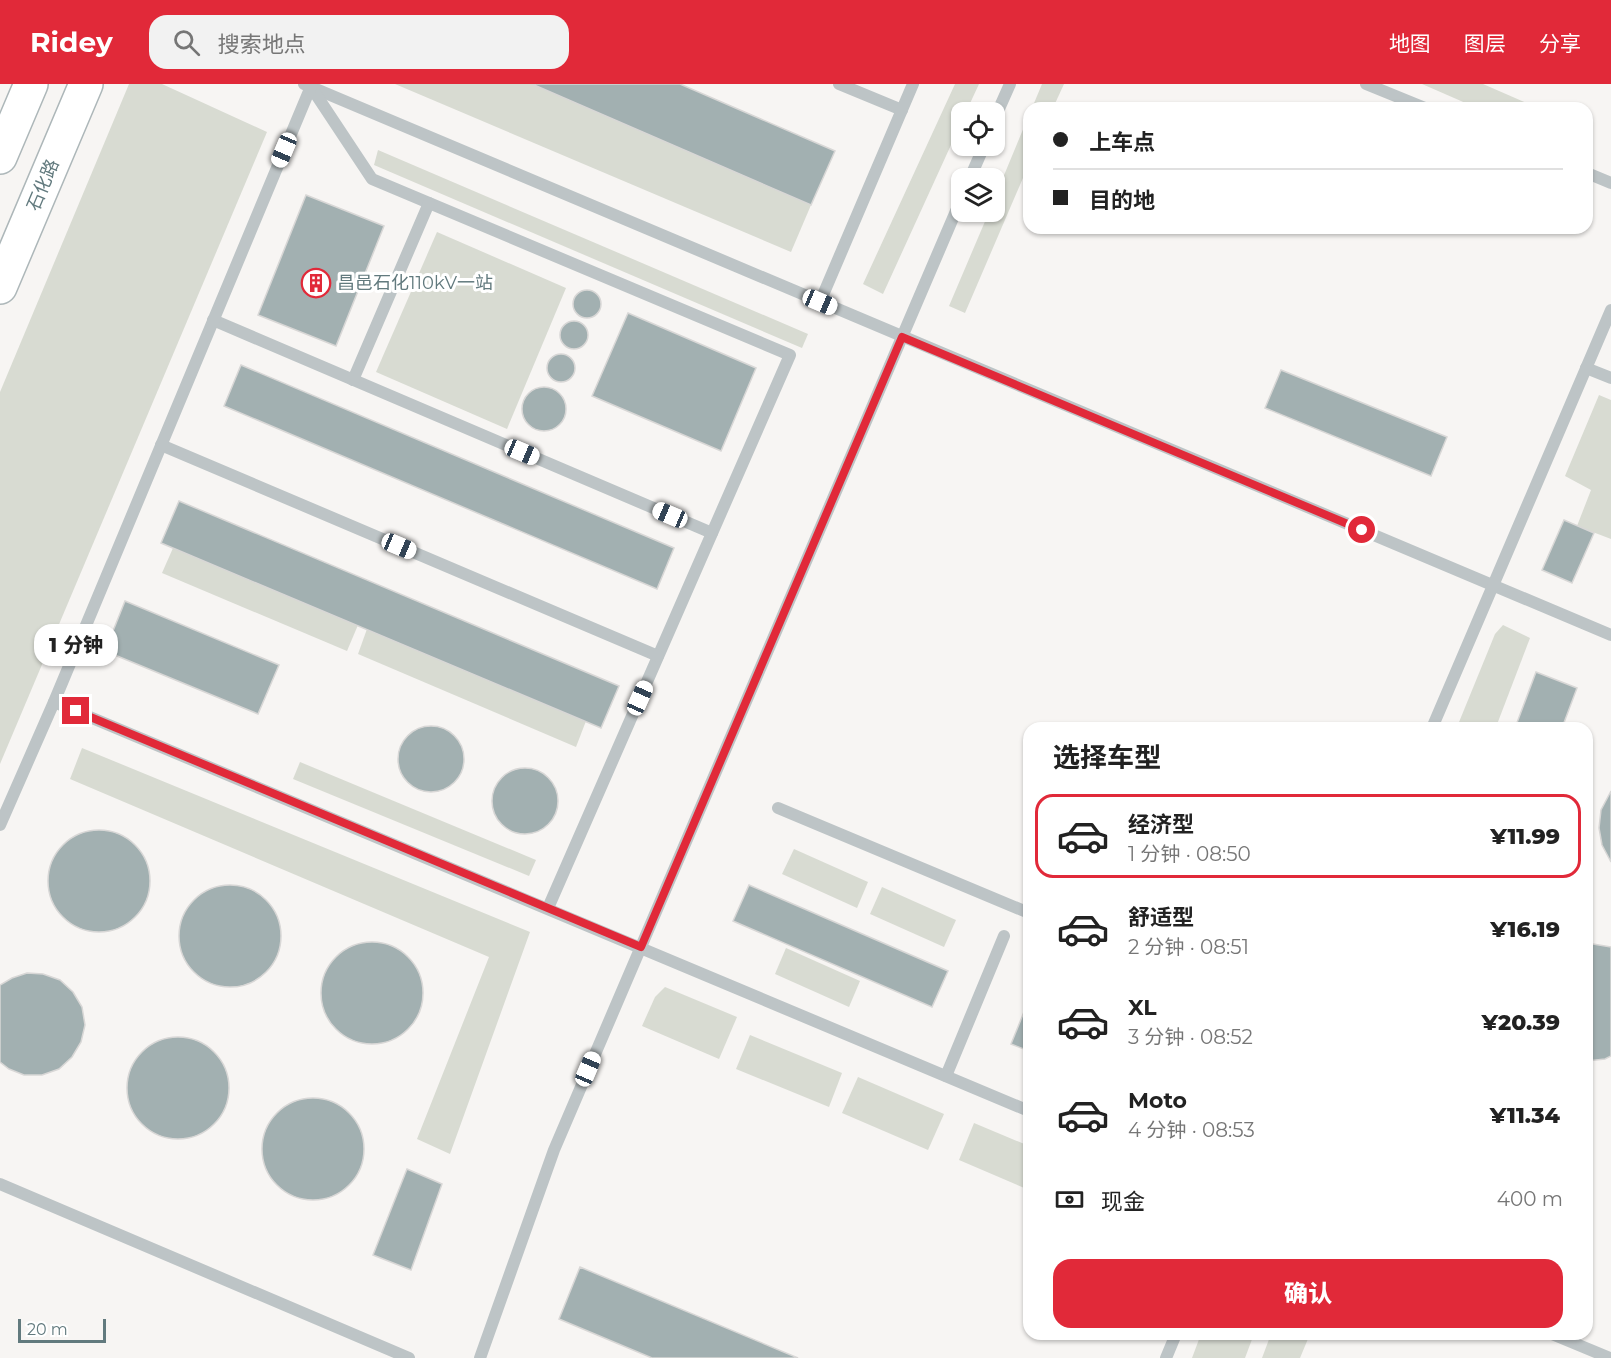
<!DOCTYPE html>
<html lang="zh">
<head>
<meta charset="utf-8">
<style>
  :root { --surface:#fff; --page:#f2f2f2; --text:#222; --muted:#767676; --line:#e0e0e0; --accent:#e12939 }
  body { margin:0; font-family:Montserrat,"Noto Sans SC",sans-serif; background:var(--page); color:var(--text); height:100vh; display:flex; flex-direction:column; font-size:22px; white-space:nowrap }
  * { box-sizing:border-box; margin:0 }
  p { font-size:20px; color:var(--muted) }
  .icon { flex:none; width:33px; height:33px; fill:none; stroke:currentColor; stroke-width:2; stroke-linecap:round; stroke-linejoin:round }
  .map { position:relative; flex:1; overflow:hidden }
  .drawer { position:absolute; left:1023px; top:638px; width:570px; height:618px; display:flex; flex-direction:column; background:var(--surface); border-radius:18px; box-shadow:0 2px 4px #0004 }
  .drawer>* { flex:none }
  .top-card { position:absolute; left:1023px; top:18px; width:570px; height:132px; border-radius:18px; box-shadow:0 2px 4px #0004; display:grid; align-content:center; height:132px; padding:0 30px; background:var(--surface) }
  .controls { position:absolute; left:951px; top:18px; display:grid; gap:12px }
  .controls a { display:grid; place-items:center; width:54px; height:54px; border-radius:12px; background:var(--surface); box-shadow:0 2px 4px #0004; font-size:30px }
  .scale { position:absolute; left:18px; bottom:15px; width:88px; box-sizing:border-box; padding-left:6px; border:3px solid #627a7e; border-top:0; font-size:16px; line-height:21px; white-space:nowrap; color:#627a7e; -webkit-text-stroke:4px #fff; paint-order:stroke }
  .end { position:absolute; width:27px; height:27px; margin:-14px; border:8px solid #e12939; background:#fff; box-shadow:0 0 0 3px #fff }
  .from { border-radius:50% }
  .bubble { position:absolute; height:42px; border-radius:18px; background:var(--surface); box-shadow:0 2px 4px #0004; font-size:20px; font-weight:800; line-height:42px; text-align:center }
  .car { position:absolute; width:18px; height:36px; margin:-18px -9px; border-radius:8px; box-shadow:0 0 4px 2px #0007; background:linear-gradient(#fff 24%,#345 0 40%,#fff 0 76%,#345 0 86%,#fff 0) }
  .top-card b { display:flex; align-items:center; gap:21px; height:57px; font-size:22px }
  .top-card b+b { border-top:2px solid var(--line) }
  .top-card i { width:15px; height:15px; background:var(--text) }
  ul { padding:0; list-style:none }
  li { display:flex; align-items:center; gap:18px; height:84px; margin:0 12px 9px; padding:0 18px; border:3px solid transparent; border-radius:18px }
  li div { flex:1 }
  li b { display:block; font-size:22px }
  li em { font-style:normal; font-weight:800 }
  li.selected { border-color:var(--accent) }
  li>.icon { width:54px; height:54px; stroke-width:1.5 }
  h2 { padding:0 30px; font-size:27px; line-height:72px }
  .pay { display:flex; align-items:center; gap:15px; height:66px; padding:0 30px; font-size:22px }
  .pay p { margin-inline-start:auto }
  .cta { display:flex; gap:12px; margin-top:auto; padding:12px 30px }
  .cta a { flex:1; height:69px; border-radius:18px; background:var(--accent); color:#fff; font-size:24px; font-weight:800; line-height:69px; text-align:center }
  header { display:flex; align-items:center; gap:36px; box-sizing:border-box; height:84px; padding:0 30px; background:var(--accent); color:#fff }
  header strong { font-size:28px }
  nav { display:flex; gap:33px; margin-inline-start:auto; font-size:21px }
  .search { width:420px; height:54px; background:var(--page); display:flex; align-items:center; gap:15px; box-sizing:border-box; padding:0 21px; border-radius:18px; color:var(--muted); font-size:22px }
  .map>svg:first-child { display:block }
  .green { fill:#d8dbd2 }
  .building { fill:#a2b0b1; stroke:#d8d7d6; stroke-width:1.5 }
  .lines { fill:none; stroke-linecap:round; stroke-linejoin:round }
  .secondary-casing { stroke:#adb7b9; stroke-width:36 }
  .lane { stroke:#bdc4c6; stroke-width:12 }
  .secondary { stroke:#fff; stroke-width:33 }
  .route { stroke:#e12939; stroke-width:8 }
  .labels { text-anchor:middle; stroke-width:6; stroke-linejoin:round; paint-order:stroke }
  .street-label { font-size:18px; fill:#627a7e; stroke:#fff }
  .poi-label { font-size:18px; fill:#627a7e; stroke:#fff; text-anchor:start }
</style>
</head>
<body>
<header>
<strong>Ridey</strong>
<div class="search"><svg class="icon" aria-label="search" viewBox="0 0 24 24"><circle cx="10" cy="10" r="6"/><path d="M15 15l6 6"/></svg>搜索地点</div>
<nav><a>地图</a><a>图层</a><a>分享</a></nav>
</header>
<div class="map">
<svg width="1611" height="1274" viewBox="0 0 1611 1274">
  <rect width="100%" height="100%" fill="#f7f5f3"/>
  <!-- green -->
  <g class="green">
    <path d="M129 0H162L267 48 0 680V308Z"/>
    <path d="M395 0H532L811 121 791 168Z"/>
    <path d="M955 0H979L966 28H962L961 39 883 210 863 200Z"/>
    <path d="M1042 0H1064L1053 24H1032Z"/>
    <path d="M1422 0H1483L1538 24H1477Z"/>
    <path d="M1029 31V80L965 229 949 222 989 128H994L995 113Z"/>
    <path d="M378 66 808 250 802 264 374 81Z"/>
    <path d="M437 148 566 204 507 345 376 288Z"/>
    <path d="M1599 311 1611 316V455L1577 442 1591 406 1565 392Z"/>
    <path d="M173 464 358 541 347 567 162 489Z"/>
    <path d="M1503 541 1530 554 1496 643H1457L1495 550Z"/>
    <path d="M367 545 586 637 576 663 358 570Z"/>
    <path d="M82 664 530 848 450 1070 417 1055 489 873 70 695Z"/>
    <path d="M300 678 536 776 529 792 293 695Z"/>
    <path d="M794 765 868 798 857 824 782 790Z"/>
    <path d="M882 803 956 836 944 863 870 830Z"/>
    <path d="M786 864 860 897 849 923 775 890Z"/>
    <path d="M665 903 737 933 719 975 642 942 655 913Z"/>
    <path d="M750 951 842 989 829 1023 736 985Z"/>
    <path d="M858 993 944 1030 928 1066 842 1029Z"/>
    <path d="M974 1039 1029 1062V1106L959 1076Z"/>
    <path d="M1201 1250H1254L1245 1274H1192Z"/>
    <path d="M1271 1250H1310L1300 1274H1262Z"/>
  </g>
  <!-- building -->
  <g class="building">
    <path d="M532 0H680L835 67 811 121Z"/>
    <path d="M306 111 384 142 336 262 258 231Z"/>
    <circle cx="587" cy="220" r="14"/>
    <path d="M628 229 756 284 721 367 592 312Z"/>
    <circle cx="574" cy="251" r="14"/>
    <circle cx="561" cy="284" r="14"/>
    <path d="M241 281 674 464 657 505 224 322Z"/>
    <path d="M1281 286 1447 353 1431 392 1265 324Z"/>
    <circle cx="544" cy="325" r="22"/>
    <path d="M179 417 619 602 601 644 161 459Z"/>
    <path d="M1564 436 1594 449 1572 499 1542 486Z"/>
    <path d="M125 517 279 581 258 630 105 567Z"/>
    <path d="M1536 588 1577 604 1562 644H1515Z"/>
    <circle cx="431" cy="675" r="33"/>
    <circle cx="525" cy="717" r="33"/>
    <path d="M1611 707V778L1602 761 1599 744 1601 726Z"/>
    <circle cx="99" cy="797" r="51"/>
    <path d="M749 801 948 887 932 923 733 837Z"/>
    <circle cx="230" cy="852" r="51"/>
    <circle cx="372" cy="909" r="51"/>
    <path d="M1587 859 1611 863V972L1605 975 1587 977Z"/>
    <path d="M27 889 43 890 60 896 73 908 82 923 85 941 81 958 72 973 59 985 42 991H24L9 985 0 978V901L12 894Z"/>
    <path d="M1026 923 1029 924V967L1011 960Z"/>
    <circle cx="178" cy="1004" r="51"/>
    <circle cx="313" cy="1065" r="51"/>
    <path d="M407 1085 442 1100 411 1186 373 1171Z"/>
    <path d="M580 1183 798 1274H652L559 1235Z"/>
  </g>
  <g class="lines">
    <!-- secondary casing -->
    <g class="secondary-casing">
      <g id="secondary">
        <path d="M0 73 31 0"/>
        <path d="M0 203 86 0"/>
      </g>
    </g>
    <!-- lane -->
    <g class="lane">
      <path d="M304 0 1611 551"/>
      <path d="M839 0 902 26"/>
      <path d="M1366 0 1425 24"/>
      <path d="M311 3 372 95 790 271 548 824"/>
      <path d="M994 36 1010 0"/>
      <path d="M1587 89 1611 99"/>
      <path d="M970 94 984 62"/>
      <path d="M820 218 913 0"/>
      <path d="M213 236 712 449"/>
      <path d="M1586 284 1611 294"/>
      <path d="M353 296 429 119"/>
      <path d="M161 361 658 572"/>
      <path d="M54 618 1029 1027"/>
      <path d="M1432 644 1611 226"/>
      <path d="M778 724 1029 829"/>
      <path d="M0 741 54 618 312 0"/>
      <path d="M946 992 1004 852"/>
      <path d="M0 1100 409 1274"/>
      <path d="M1552 1250 1610 1274"/>
      <path d="M480 1274 554 1066 962 113"/>
      <path d="M1166 1274 1176 1250"/>
    </g>
    <!-- secondary -->
    <use href="#secondary" class="secondary"/>
  </g>
  <g class="lines">
    <!-- route -->
    <path class="route" d="M76 627 641 863 902 253 1362 446"/>
  </g>
  <!-- icons -->
  <defs>
    <g id="building-ring" transform="scale(1.5)"><circle r="9.5" fill="#fff" stroke="#e12939" stroke-width="1.5"/><path d="M-4-6H4V6H1V3H-1V6H-4ZM-2.5-4.3h1.7v1.8h-1.7ZM.8-4.3h1.7v1.8H.8ZM-2.5-1h1.7V.8h-1.7ZM.8-1h1.7V.8H.8Z" fill="#e12939"/></g>
  </defs>
  <g fill-rule="evenodd">
    <use href="#building-ring" x="316" y="199"/>
  </g>
  <g class="labels">
    <!-- street labels -->
    <g class="street-label">
      <text transform="translate(43 101) rotate(-67)" y="6">石化路</text>
    </g>
    <!-- poi labels -->
    <g class="poi-label">
      <text x="337" y="205">昌邑石化110kV一站</text>
    </g>
  </g>
</svg>
<div class="controls">
<a><svg class="icon" aria-label="locate" viewBox="0 0 24 24"><circle cx="12" cy="12" r="6"/><path d="M12 2v4M12 18v4M2 12h4M18 12h4"/></svg></a>
<a><svg class="icon" aria-label="layers" viewBox="0 0 24 24"><path d="M12 4l9 5-9 5-9-5zM3 14l9 5 9-5"/></svg></a>
</div>
<div class="scale">20 m</div>
<i class="end from" style="left:1362px;top:446px"></i>
<i class="end" style="left:76px;top:627px"></i>
<div class="bubble" style="left:34px;top:540px;width:84px">1 分钟</div>
<i class="car" style="left:284px;top:66px;rotate:203deg"></i>
<i class="car" style="left:820px;top:218px;rotate:113deg"></i>
<i class="car" style="left:522px;top:368px;rotate:113deg"></i>
<i class="car" style="left:670px;top:431px;rotate:293deg"></i>
<i class="car" style="left:399px;top:462px;rotate:113deg"></i>
<i class="car" style="left:640px;top:614px;rotate:24deg"></i>
<i class="car" style="left:588px;top:985px;rotate:23deg"></i>
<div class="top-card">
<b><i class="from"></i>上车点</b>
<b><i></i>目的地</b>
</div>
<section class="drawer">
<h2>选择车型</h2>
<ul>
<li class="selected"><svg class="icon" aria-label="car" viewBox="0 0 24 24"><path d="M5 17H2v-5l4-1 3-4h7l3 4 3 1v5h-3M9 17h6M6 11h13"/><circle cx="7" cy="17" r="2"/><circle cx="17" cy="17" r="2"/></svg><div><b>经济型</b><p>1 分钟 · 08:50</p></div><em>¥11.99</em></li>
<li><svg class="icon" aria-label="car" viewBox="0 0 24 24"><path d="M5 17H2v-5l4-1 3-4h7l3 4 3 1v5h-3M9 17h6M6 11h13"/><circle cx="7" cy="17" r="2"/><circle cx="17" cy="17" r="2"/></svg><div><b>舒适型</b><p>2 分钟 · 08:51</p></div><em>¥16.19</em></li>
<li><svg class="icon" aria-label="car" viewBox="0 0 24 24"><path d="M5 17H2v-5l4-1 3-4h7l3 4 3 1v5h-3M9 17h6M6 11h13"/><circle cx="7" cy="17" r="2"/><circle cx="17" cy="17" r="2"/></svg><div><b>XL</b><p>3 分钟 · 08:52</p></div><em>¥20.39</em></li>
<li><svg class="icon" aria-label="car" viewBox="0 0 24 24"><path d="M5 17H2v-5l4-1 3-4h7l3 4 3 1v5h-3M9 17h6M6 11h13"/><circle cx="7" cy="17" r="2"/><circle cx="17" cy="17" r="2"/></svg><div><b>Moto</b><p>4 分钟 · 08:53</p></div><em>¥11.34</em></li>
</ul>
<div class="pay"><svg class="icon" aria-label="cash" viewBox="0 0 24 24"><path d="M3 7h18v10H3z"/><circle cx="12" cy="12" r="2"/></svg>现金<p>400 m</p></div>
<div class="cta"><a>确认</a></div>
</section>
</div>
</body>
</html>
